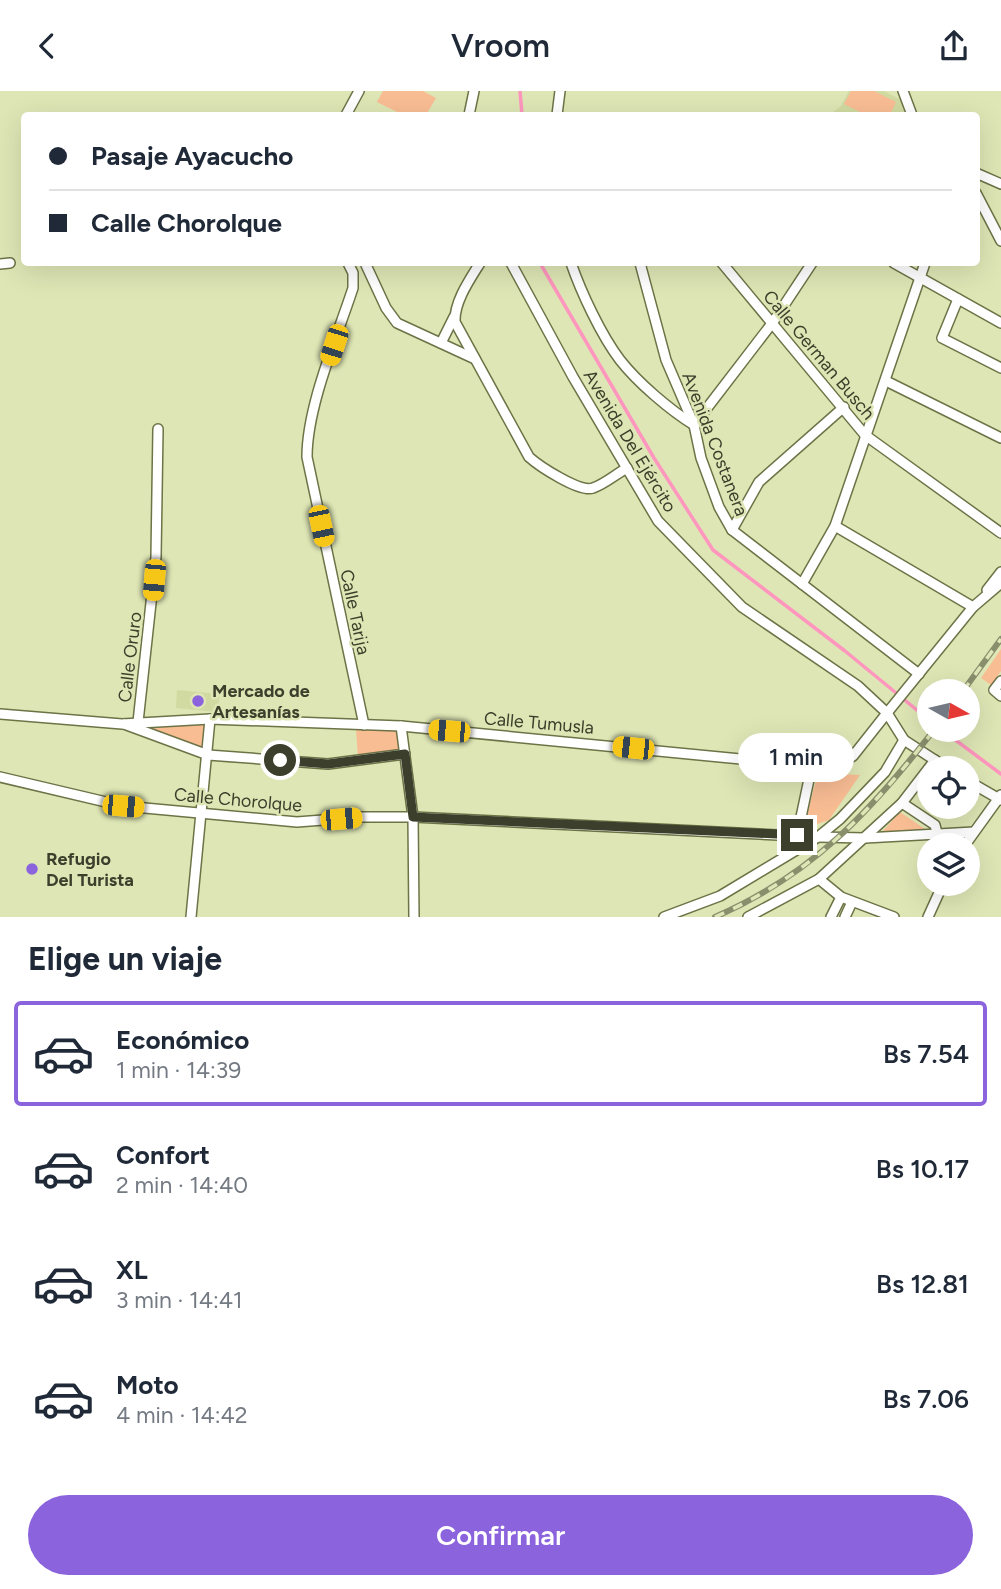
<!DOCTYPE html>
<html lang="es">
<head>
<meta charset="utf-8">
<style>
  :root { --surface:#fff; --page:#f2f2f3; --text:#1f2937; --muted:#747a83; --line:#e0e1e3; --accent:#8b63dd }
  body { margin:0; font-family:Figtree,sans-serif; background:var(--page); color:var(--text); height:100vh; display:flex; flex-direction:column; font-size:26px; white-space:nowrap }
  * { box-sizing:border-box; margin:0 }
  p { font-size:23px; color:var(--muted) }
  .icon { flex:none; width:38px; height:38px; fill:none; stroke:currentColor; stroke-width:2; stroke-linecap:round; stroke-linejoin:round }
  .map { position:relative; height:826px; overflow:hidden }
  .details { display:flex; flex-direction:column; background:var(--surface); flex:1 }
  .details>* { flex:none }
  .hud { position:absolute; left:21px; top:21px; width:959px; height:154px; border-radius:7px; box-shadow:0 7px 28px #0002; display:grid; align-content:center; height:154px; padding:0 28px; background:var(--surface) }
  .needle { width:46px; rotate:98deg }
  .fabs { position:absolute; left:917px; top:588px; display:grid; gap:14px }
  .fabs a { display:grid; place-items:center; width:63px; height:63px; border-radius:50%; background:var(--surface); box-shadow:0 7px 28px #0002; font-size:35px }
  .end { position:absolute; width:32px; height:32px; margin:-16px; border:9px solid #3b3f2b; background:#fff; box-shadow:0 0 0 4px #fff }
  .from { border-radius:50% }
  .bubble { position:absolute; height:49px; border-radius:24px; background:var(--surface); box-shadow:0 7px 28px #0002; font-size:23px; font-weight:600; line-height:49px; text-align:center }
  .car { position:absolute; width:21px; height:42px; margin:-21px -10px; border-radius:9px; box-shadow:0 0 5px 2px #0007; background:linear-gradient(#f5c518 24%,#345 0 40%,#f5c518 0 76%,#345 0 86%,#f5c518 0) }
  .hud b { display:flex; align-items:center; gap:24px; height:66px; font-size:26px }
  .hud b+b { border-top:2px solid var(--line) }
  .hud i { width:18px; height:18px; background:var(--text) }
  ul { padding:0; list-style:none }
  li { display:flex; align-items:center; gap:21px; height:105px; margin:0 14px 10px; padding:0 14px; border:4px solid transparent; border-radius:7px }
  li div { flex:1 }
  li b { display:block; font-size:26px }
  li em { font-style:normal; font-weight:600 }
  li.on { border-color:var(--accent) }
  li>.icon { width:63px; height:63px; stroke-width:1.5 }
  h2 { padding:0 28px; font-size:32px; line-height:84px }
  .cta { display:flex; gap:14px; margin-top:auto; padding:14px 28px }
  .cta a { flex:1; height:80px; border-radius:42px; background:var(--accent); color:#fff; font-size:28px; font-weight:600; line-height:80px; text-align:center }
  header { display:flex; justify-content:space-between; align-items:center; height:91px; padding:0 28px; background:var(--surface); font-size:32px; font-weight:600 }
  .map>svg:first-child { display:block }
  .built { fill:#d0daa1 }
  .green { fill:#f9bd94 }
  .lines { fill:none; stroke-linecap:round; stroke-linejoin:round }
  .stream { stroke:#fe96be; stroke-width:3.5 }
  .street-casing { stroke:#6c7346; stroke-width:12 }
  .street { stroke:#fff; stroke-width:9 }
  .rail-casing { stroke:#898f6d; stroke-width:6 }
  .rail { stroke:#dee6b5; stroke-width:3.5; stroke-dasharray:10; stroke-linecap:butt }
  .route { stroke:#3b3f2b; stroke-width:9 }
  .poi-dot { fill:#8b63dd; stroke:#dee6b5; stroke-width:2.5 }
  .labels { text-anchor:middle; stroke-width:5; stroke-linejoin:round; paint-order:stroke }
  .street-label { font-size:18px; fill:#3b3f2b; stroke:#dee6b5 }
  .poi-label { font-size:18px; font-weight:bold; fill:#3b3f2b; stroke:#dee6b5; text-anchor:start }
</style>
</head>
<body>
<header><svg class="icon" aria-label="back" viewBox="0 0 24 24"><path d="M15 5l-7 7 7 7"/></svg>Vroom<svg class="icon" aria-label="share" viewBox="0 0 24 24"><path d="M12 15V3M7 8l5-5 5 5M5 13v7h14v-7"/></svg></header>
<div class="map">
<svg width="1001" height="826" viewBox="0 0 1001 826">
  <rect width="100%" height="100%" fill="#dee6b5"/>
  <!-- built -->
  <g class="built">
    <path d="M849 0H884L901 9 905 24H829L841 15Z"/>
    <path d="M177 599 220 603 217 621 176 617Z"/>
  </g>
  <!-- green -->
  <g class="green">
    <path d="M383 0H423L436 7 426 24H403L377 11Z"/>
    <path d="M851 0H874L896 11 890 24H866L844 13Z"/>
    <path d="M1001 558V580L991 594 981 587Z"/>
    <path d="M207 630 205 660 132 633Z"/>
    <path d="M356 638H398L402 661 358 667Z"/>
    <path d="M818 682 860 684 829 729 803 738Z"/>
    <path d="M900 721 925 738 882 741Z"/>
  </g>
  <g class="lines">
    <!-- stream -->
    <g class="stream">
      <path d="M520 0 522 24"/>
      <path d="M540 172 654 367 713 459 845 560 929 629"/>
      <path d="M942 639 1001 683"/>
    </g>
    <!-- street casing -->
    <g class="street-casing">
      <g id="street">
        <path d="M903 0 912 24"/>
        <path d="M346 24 359 0"/>
        <path d="M469 24 474 0"/>
        <path d="M557 24 560 0"/>
        <path d="M976 82 1001 93"/>
        <path d="M976 102 1001 150"/>
        <path d="M348 172 353 182V197C337 246 307 315 307 366L364 634"/>
        <path d="M480 172C470 188 454 211 455 231L529 366C539 375 580 402 593 397 605 393 616 383 627 377"/>
        <path d="M571 172C581 201 601 244 620 269 638 292 670 319 694 334L773 231 812 172"/>
        <path d="M640 172 666 269 694 334 701 367 719 416 732 439 919 583"/>
        <path d="M722 172 865 344 1001 442"/>
        <path d="M894 172 1001 232"/>
        <path d="M0 173 10 172"/>
        <path d="M366 174 386 217 397 232 475 268"/>
        <path d="M958 208 942 247 1001 277"/>
        <path d="M441 252 454 226"/>
        <path d="M886 290 1001 347"/>
        <path d="M835 435 973 516"/>
        <path d="M732 439 759 391 844 316"/>
        <path d="M802 493 835 435 925 172"/>
        <path d="M987 499 1001 481"/>
        <path d="M1001 590 994 599 1001 605"/>
        <path d="M0 623 122 633 210 628 401 635 802 674H838L853 665 887 622 858 595 742 516 658 430 573 286 511 172"/>
        <path d="M138 631 156 466 158 338"/>
        <path d="M124 633 208 664 328 673 405 663"/>
        <path d="M401 635 413 726 414 826"/>
        <path d="M904 649 947 677"/>
        <path d="M0 686 123 715 297 731 362 726H413L818 746 865 747 974 741"/>
        <path d="M968 690 1001 709"/>
        <path d="M902 712 935 734 940 754"/>
        <path d="M797 745 812 674"/>
        <path d="M965 754 1001 704"/>
        <path d="M819 788 841 806 894 826"/>
        <path d="M191 826 210 628"/>
        <path d="M664 826 720 805 818 746 840 728 885 681 904 649 887 622 973 516 1001 492"/>
        <path d="M748 826 819 788 902 712 935 669"/>
        <path d="M831 826 841 806"/>
        <path d="M845 826 852 811"/>
        <path d="M928 826 943 793"/>
      </g>
    </g>
    <!-- street -->
    <use href="#street" class="street"/>
    <!-- rail casing -->
    <g class="rail-casing">
      <g id="rail">
        <path d="M963 600 1001 548"/>
        <path d="M715 826C812 784 871 720 934 639"/>
      </g>
    </g>
    <!-- rail -->
    <use href="#rail" class="rail"/>
  </g>
  <g class="lines">
    <!-- route -->
    <path class="route" d="M280 669 328 673 405 663 413 726 797 744"/>
  </g>
  <!-- markers -->
  <g class="poi-dot">
    <circle cx="198" cy="610" r="7"/>
    <circle cx="32" cy="778" r="7"/>
  </g>
  <g class="labels">
    <!-- street labels -->
    <g class="street-label">
      <text transform="translate(819 264) rotate(50)" y="6">Calle German Busch</text>
      <text transform="translate(630 350) rotate(59)" y="6">Avenida Del Ejército</text>
      <text transform="translate(715 353) rotate(69)" y="6">Avenida Costanera</text>
      <text transform="translate(355 521) rotate(78)" y="6">Calle Tarija</text>
      <text transform="translate(130 566) rotate(-83)" y="6">Calle Oruro</text>
      <text transform="translate(539 632) rotate(5)" y="6">Calle Tumusla</text>
      <text transform="translate(238 709) rotate(5)" y="6">Calle Chorolque</text>
    </g>
    <!-- poi labels -->
    <g class="poi-label">
      <text x="212" y="606">Mercado de<tspan x="212" dy="21">Artesanías</tspan></text>
      <text x="46" y="774">Refugio<tspan x="46" dy="21">Del Turista</tspan></text>
    </g>
  </g>
</svg>
<div class="fabs">
<a><svg class="needle" viewBox="-14 -14 28 28"><path d="M0-13l5 13h-10z" fill="#e53935"/><path d="M0 13l5-13h-10z" fill="#747a83"/></svg></a>
<a><svg class="icon" aria-label="locate" viewBox="0 0 24 24"><circle cx="12" cy="12" r="6"/><path d="M12 2v4M12 18v4M2 12h4M18 12h4"/></svg></a>
<a><svg class="icon" aria-label="layers" viewBox="0 0 24 24"><path d="M12 4l9 5-9 5-9-5zM3 14l9 5 9-5"/></svg></a>
</div>
<i class="end from" style="left:280px;top:669px"></i>
<i class="end" style="left:797px;top:744px"></i>
<div class="bubble" style="left:738px;top:642px;width:116px">1 min</div>
<i class="car" style="left:334px;top:254px;rotate:198deg"></i>
<i class="car" style="left:321px;top:435px;rotate:168deg"></i>
<i class="car" style="left:154px;top:489px;rotate:185deg"></i>
<i class="car" style="left:449px;top:640px;rotate:275deg"></i>
<i class="car" style="left:633px;top:657px;rotate:276deg"></i>
<i class="car" style="left:123px;top:715px;rotate:95deg"></i>
<i class="car" style="left:341px;top:728px;rotate:85deg"></i>
<div class="hud">
<b><i class="from"></i>Pasaje Ayacucho</b>
<b><i></i>Calle Chorolque</b>
</div>
</div>
<section class="details">
<h2>Elige un viaje</h2>
<ul>
<li class="on"><svg class="icon" aria-label="car" viewBox="0 0 24 24"><path d="M5 17H2v-5l4-1 3-4h7l3 4 3 1v5h-3M9 17h6M6 11h13"/><circle cx="7" cy="17" r="2"/><circle cx="17" cy="17" r="2"/></svg><div><b>Económico</b><p>1 min · 14:39</p></div><em>Bs 7.54</em></li>
<li><svg class="icon" aria-label="car" viewBox="0 0 24 24"><path d="M5 17H2v-5l4-1 3-4h7l3 4 3 1v5h-3M9 17h6M6 11h13"/><circle cx="7" cy="17" r="2"/><circle cx="17" cy="17" r="2"/></svg><div><b>Confort</b><p>2 min · 14:40</p></div><em>Bs 10.17</em></li>
<li><svg class="icon" aria-label="car" viewBox="0 0 24 24"><path d="M5 17H2v-5l4-1 3-4h7l3 4 3 1v5h-3M9 17h6M6 11h13"/><circle cx="7" cy="17" r="2"/><circle cx="17" cy="17" r="2"/></svg><div><b>XL</b><p>3 min · 14:41</p></div><em>Bs 12.81</em></li>
<li><svg class="icon" aria-label="car" viewBox="0 0 24 24"><path d="M5 17H2v-5l4-1 3-4h7l3 4 3 1v5h-3M9 17h6M6 11h13"/><circle cx="7" cy="17" r="2"/><circle cx="17" cy="17" r="2"/></svg><div><b>Moto</b><p>4 min · 14:42</p></div><em>Bs 7.06</em></li>
</ul>
<div class="cta"><a>Confirmar</a></div>
</section>
</body>
</html>
